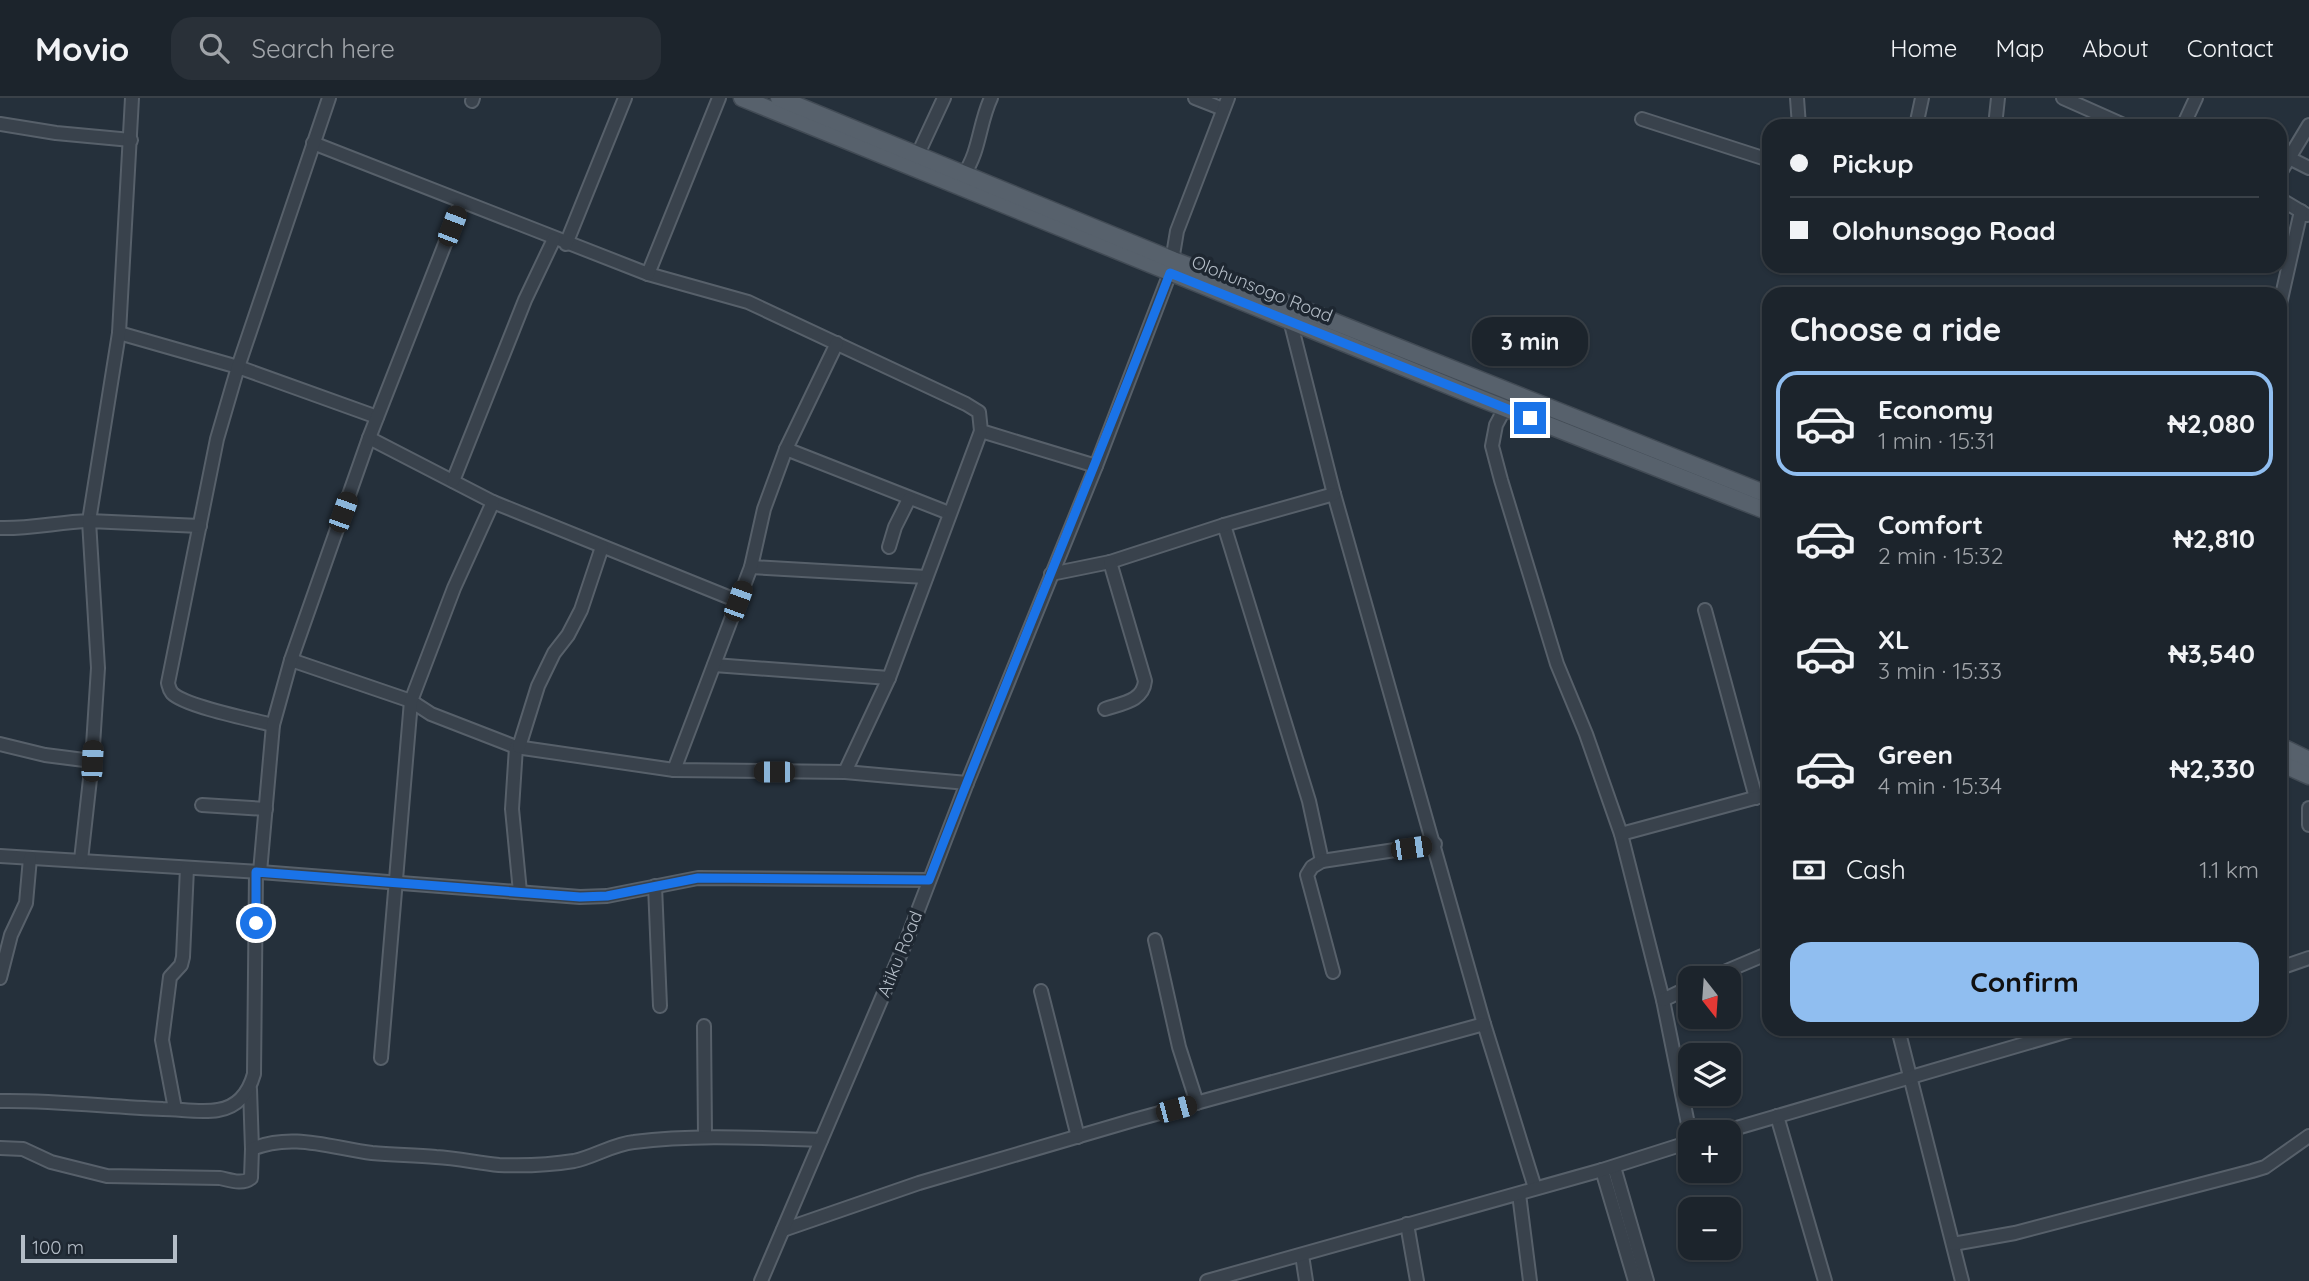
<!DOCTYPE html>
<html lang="en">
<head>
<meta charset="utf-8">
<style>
  :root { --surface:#1c242c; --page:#293038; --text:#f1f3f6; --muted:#a0a4a9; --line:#3a4148; --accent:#90bef0 }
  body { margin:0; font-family:Quicksand,sans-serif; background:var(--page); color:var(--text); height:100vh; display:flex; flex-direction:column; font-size:26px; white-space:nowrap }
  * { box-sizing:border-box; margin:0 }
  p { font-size:23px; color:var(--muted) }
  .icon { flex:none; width:38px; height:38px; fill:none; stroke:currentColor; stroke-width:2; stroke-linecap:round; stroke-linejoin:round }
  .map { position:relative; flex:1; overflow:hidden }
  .panel { position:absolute; left:1762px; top:189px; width:525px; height:749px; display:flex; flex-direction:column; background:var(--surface); border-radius:21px; box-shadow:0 2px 5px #0004,0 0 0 2px var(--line) }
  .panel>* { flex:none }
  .top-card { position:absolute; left:1762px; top:21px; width:525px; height:154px; border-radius:21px; box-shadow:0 2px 5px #0004,0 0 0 2px var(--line); display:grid; align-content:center; height:154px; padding:0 28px; background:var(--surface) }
  .needle { width:46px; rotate:163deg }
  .tools { position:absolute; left:1678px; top:868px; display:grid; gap:14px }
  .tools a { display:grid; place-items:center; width:63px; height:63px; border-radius:14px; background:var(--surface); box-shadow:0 2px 5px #0004,0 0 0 2px var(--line); font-size:35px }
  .scale { position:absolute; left:21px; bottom:18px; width:156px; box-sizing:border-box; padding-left:7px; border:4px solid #b4bdc7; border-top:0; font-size:19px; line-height:24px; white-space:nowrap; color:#b4bdc7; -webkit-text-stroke:5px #1e2731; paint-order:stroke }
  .end { position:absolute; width:32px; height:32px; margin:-16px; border:9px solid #1a73e8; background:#fff; box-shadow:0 0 0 4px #fff }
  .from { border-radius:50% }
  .bubble { position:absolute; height:49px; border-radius:21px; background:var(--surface); box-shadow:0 2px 5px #0004,0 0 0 2px var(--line); font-size:23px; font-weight:700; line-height:49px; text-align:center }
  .car { position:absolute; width:21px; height:42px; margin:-21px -10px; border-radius:9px; box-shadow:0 0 5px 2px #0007; background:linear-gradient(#222 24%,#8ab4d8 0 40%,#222 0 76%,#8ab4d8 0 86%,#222 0) }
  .top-card b { display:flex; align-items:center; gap:24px; height:66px; font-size:26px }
  .top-card b+b { border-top:2px solid var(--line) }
  .top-card i { width:18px; height:18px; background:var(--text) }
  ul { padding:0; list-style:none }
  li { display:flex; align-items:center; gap:21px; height:105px; margin:0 14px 10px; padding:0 14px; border:4px solid transparent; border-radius:21px }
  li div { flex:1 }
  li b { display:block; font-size:26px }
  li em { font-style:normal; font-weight:700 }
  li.selected { border-color:var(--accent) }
  li>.icon { width:63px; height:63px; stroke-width:1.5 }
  h2 { padding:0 28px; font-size:32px; line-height:84px }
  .pay { display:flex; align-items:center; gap:18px; height:77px; padding:0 28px; font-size:26px }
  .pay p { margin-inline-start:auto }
  .action { display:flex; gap:14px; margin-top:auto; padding:14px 28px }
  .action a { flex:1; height:80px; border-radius:21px; background:var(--accent); color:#111; font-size:28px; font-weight:700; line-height:80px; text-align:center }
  header { display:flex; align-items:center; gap:42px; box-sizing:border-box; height:98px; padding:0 35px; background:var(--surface); border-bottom:2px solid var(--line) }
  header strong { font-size:33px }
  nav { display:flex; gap:38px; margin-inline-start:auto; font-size:24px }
  .search { width:490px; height:63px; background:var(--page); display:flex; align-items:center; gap:18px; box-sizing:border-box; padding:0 24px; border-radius:21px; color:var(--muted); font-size:26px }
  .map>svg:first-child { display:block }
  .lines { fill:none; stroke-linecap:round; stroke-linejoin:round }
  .minor-casing { stroke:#57606a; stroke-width:16 }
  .major-casing { stroke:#424b55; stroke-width:19 }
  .minor { stroke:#39424c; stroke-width:12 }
  .major { stroke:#57616c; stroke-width:16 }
  .route { stroke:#1a73e8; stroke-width:9 }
  .labels { text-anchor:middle; stroke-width:7; stroke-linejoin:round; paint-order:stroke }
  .street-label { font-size:18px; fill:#b4bdc7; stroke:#1e2731 }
</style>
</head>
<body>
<header>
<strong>Movio</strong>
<div class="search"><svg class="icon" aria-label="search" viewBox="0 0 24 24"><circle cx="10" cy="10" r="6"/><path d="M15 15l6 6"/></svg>Search here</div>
<nav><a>Home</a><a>Map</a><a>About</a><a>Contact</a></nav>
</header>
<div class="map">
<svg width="2309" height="1183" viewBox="0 0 2309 1183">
  <rect width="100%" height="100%" fill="#25303b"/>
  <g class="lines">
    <!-- minor casing -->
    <g class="minor-casing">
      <g id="minor">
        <path d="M1195 0 1223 11"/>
        <path d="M1797 0 1799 28"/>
        <path d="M2063 0 2126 28"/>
        <path d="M472 3 473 0"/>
        <path d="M1642 21 1769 62"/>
        <path d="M0 26 56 35 131 42"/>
        <path d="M1916 28 1922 0"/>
        <path d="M1995 28 1998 0"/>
        <path d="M2183 28 2196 0"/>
        <path d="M313 45 648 176 748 204 966 306 979 314 981 333 1096 368"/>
        <path d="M918 56 944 0"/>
        <path d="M2289 60 2309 70"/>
        <path d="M2280 75 2309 27"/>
        <path d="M964 76C980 53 979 25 991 0"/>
        <path d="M2280 101 2307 117"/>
        <path d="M566 146 625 0"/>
        <path d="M648 176 719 0"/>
        <path d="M2280 206 2301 113"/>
        <path d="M1290 222 1334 396 1484 926 1535 1090"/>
        <path d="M119 235 238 269 377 319"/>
        <path d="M1505 310 1496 327 1492 348 1501 382 1557 566 1586 636 1621 736 1663 902 1690 1036"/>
        <path d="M369 340 493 404 738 503"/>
        <path d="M786 351 949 415"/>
        <path d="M453 383 525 202 554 141"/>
        <path d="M1224 427 1309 703 1322 763 1312 769 1307 777 1333 874"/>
        <path d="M0 430C30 431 59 424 89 423L119 235 132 0"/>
        <path d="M889 449 895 429 909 401"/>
        <path d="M751 469 926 479"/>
        <path d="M1051 476 1110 464 1224 427 1334 396"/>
        <path d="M1705 512 1756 700"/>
        <path d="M291 562 411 603 431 616 516 649 674 672 845 674 967 685"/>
        <path d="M714 567 889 580"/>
        <path d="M1105 611C1123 605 1143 603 1145 583L1110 464"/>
        <path d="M273 627C253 622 184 608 172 595 169 591 169 589 168 585L217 341 238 269 329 0"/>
        <path d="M0 646 45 657 92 663"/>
        <path d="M516 649 512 711 520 794"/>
        <path d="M519 649 538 588 554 555 568 537 581 512 602 449"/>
        <path d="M674 672 751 469 764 411 786 351 837 245"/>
        <path d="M845 674 889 580 981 333"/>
        <path d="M202 707 266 711"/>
        <path d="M2309 710V727"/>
        <path d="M1621 736 1769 696"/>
        <path d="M0 758 260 774 580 799 607 798 698 780 929 782"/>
        <path d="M81 762 92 663 98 570 89 423 200 428"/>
        <path d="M1322 763 1435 746"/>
        <path d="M260 774 273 627 291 562 369 340 461 105"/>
        <path d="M655 788 660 908"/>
        <path d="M1155 842 1179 949 1197 1005"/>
        <path d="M2280 870 2309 860"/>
        <path d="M0 880 11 837 26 805 30 760"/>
        <path d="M1710 880 1769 855"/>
        <path d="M1041 893 1078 1039"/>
        <path d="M1663 902 1690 889"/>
        <path d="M704 928 705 1038"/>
        <path d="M1898 931 1962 1183"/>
        <path d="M381 960 411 603 454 490 493 404"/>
        <path d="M250 991 252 1051"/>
        <path d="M0 1003C55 1002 109 1009 163 1011 180 1011 201 1015 218 1012 238 1009 249 994 254 976L256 774"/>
        <path d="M175 1011 162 942 170 879 181 867 183 859 187 770"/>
        <path d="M1777 1018 1825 1183"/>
        <path d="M1723 1034 2075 931"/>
        <path d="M0 1050 23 1051 51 1064 107 1078 220 1080C230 1082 242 1087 251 1080L252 1051C292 1034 332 1050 372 1055 394 1057 415 1057 436 1059 457 1060 478 1065 499 1067 524 1068 549 1067 574 1063 594 1059 613 1046 634 1044 697 1036 758 1040 821 1042"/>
        <path d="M1614 1069 1647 1183"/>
        <path d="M1602 1072 1635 1183"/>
        <path d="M1519 1096 1530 1183"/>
        <path d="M1407 1126 1417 1183"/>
        <path d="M783 1132 919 1085 1134 1022 1484 926"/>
        <path d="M1953 1146 2015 1135 2252 1073 2265 1069 2309 1038"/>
        <path d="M1302 1157 1306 1183"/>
        <path d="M761 1183 907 841 967 685 1096 368 1170 175 1177 133 1228 0"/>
        <path d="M1207 1183 1602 1072 1690 1044"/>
      </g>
    </g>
    <!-- major casing -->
    <g class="major-casing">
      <g id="major">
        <path d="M742 0 1479 300 1769 414"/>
        <path d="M779 0 1173 162 1292 207 1769 397"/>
        <path d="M2280 648 2309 662"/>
        <path d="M2280 665 2309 678"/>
      </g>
    </g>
    <!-- minor -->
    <use href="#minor" class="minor"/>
    <!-- major -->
    <use href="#major" class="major"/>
  </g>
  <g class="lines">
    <!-- route -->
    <path class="route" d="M256 825V774L580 799 607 798 698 780 929 782C1007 579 1092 378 1170 175L1530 320"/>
  </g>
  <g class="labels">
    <!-- street labels -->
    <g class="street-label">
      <text transform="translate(1262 191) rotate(22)" y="6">Olohunsogo Road</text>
      <text transform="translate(900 856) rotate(-68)" y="6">Atiku Road</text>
    </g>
  </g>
</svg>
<div class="tools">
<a><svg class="needle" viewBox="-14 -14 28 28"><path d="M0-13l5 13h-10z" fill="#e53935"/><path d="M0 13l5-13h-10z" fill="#a0a4a9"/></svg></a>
<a><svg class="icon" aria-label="layers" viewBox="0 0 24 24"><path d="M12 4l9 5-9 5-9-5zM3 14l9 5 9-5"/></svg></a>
<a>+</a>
<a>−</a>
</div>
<div class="scale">100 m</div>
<i class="end from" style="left:256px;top:825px"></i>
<i class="end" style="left:1530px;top:320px"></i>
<div class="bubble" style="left:1472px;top:219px;width:116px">3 min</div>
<i class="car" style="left:452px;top:128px;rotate:21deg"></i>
<i class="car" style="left:343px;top:414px;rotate:20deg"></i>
<i class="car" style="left:738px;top:503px;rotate:20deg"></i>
<i class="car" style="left:92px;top:663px;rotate:3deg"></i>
<i class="car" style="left:774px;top:674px;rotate:270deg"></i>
<i class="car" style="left:1411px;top:750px;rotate:82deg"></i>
<i class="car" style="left:1176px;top:1011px;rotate:75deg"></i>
<div class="top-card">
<b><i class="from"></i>Pickup</b>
<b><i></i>Olohunsogo Road</b>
</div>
<section class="panel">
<h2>Choose a ride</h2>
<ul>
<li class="selected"><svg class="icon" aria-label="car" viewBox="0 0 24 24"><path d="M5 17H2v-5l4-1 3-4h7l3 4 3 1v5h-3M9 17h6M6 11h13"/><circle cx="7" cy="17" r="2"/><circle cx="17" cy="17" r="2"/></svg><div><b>Economy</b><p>1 min · 15:31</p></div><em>₦2,080</em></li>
<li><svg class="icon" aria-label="car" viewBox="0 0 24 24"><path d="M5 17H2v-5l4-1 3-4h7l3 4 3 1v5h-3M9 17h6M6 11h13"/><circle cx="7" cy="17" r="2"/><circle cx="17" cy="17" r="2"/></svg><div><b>Comfort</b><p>2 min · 15:32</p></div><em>₦2,810</em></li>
<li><svg class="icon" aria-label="car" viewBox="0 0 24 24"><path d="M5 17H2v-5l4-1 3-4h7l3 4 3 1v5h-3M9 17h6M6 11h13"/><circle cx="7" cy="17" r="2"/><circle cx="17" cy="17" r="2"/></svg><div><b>XL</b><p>3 min · 15:33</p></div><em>₦3,540</em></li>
<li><svg class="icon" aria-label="car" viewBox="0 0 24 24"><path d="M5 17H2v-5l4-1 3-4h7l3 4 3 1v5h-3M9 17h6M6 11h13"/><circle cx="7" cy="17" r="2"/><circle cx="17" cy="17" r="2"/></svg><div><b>Green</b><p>4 min · 15:34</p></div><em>₦2,330</em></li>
</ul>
<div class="pay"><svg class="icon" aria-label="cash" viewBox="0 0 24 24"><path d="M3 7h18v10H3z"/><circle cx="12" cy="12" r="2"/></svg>Cash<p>1.1 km</p></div>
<div class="action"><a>Confirm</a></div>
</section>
</div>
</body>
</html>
